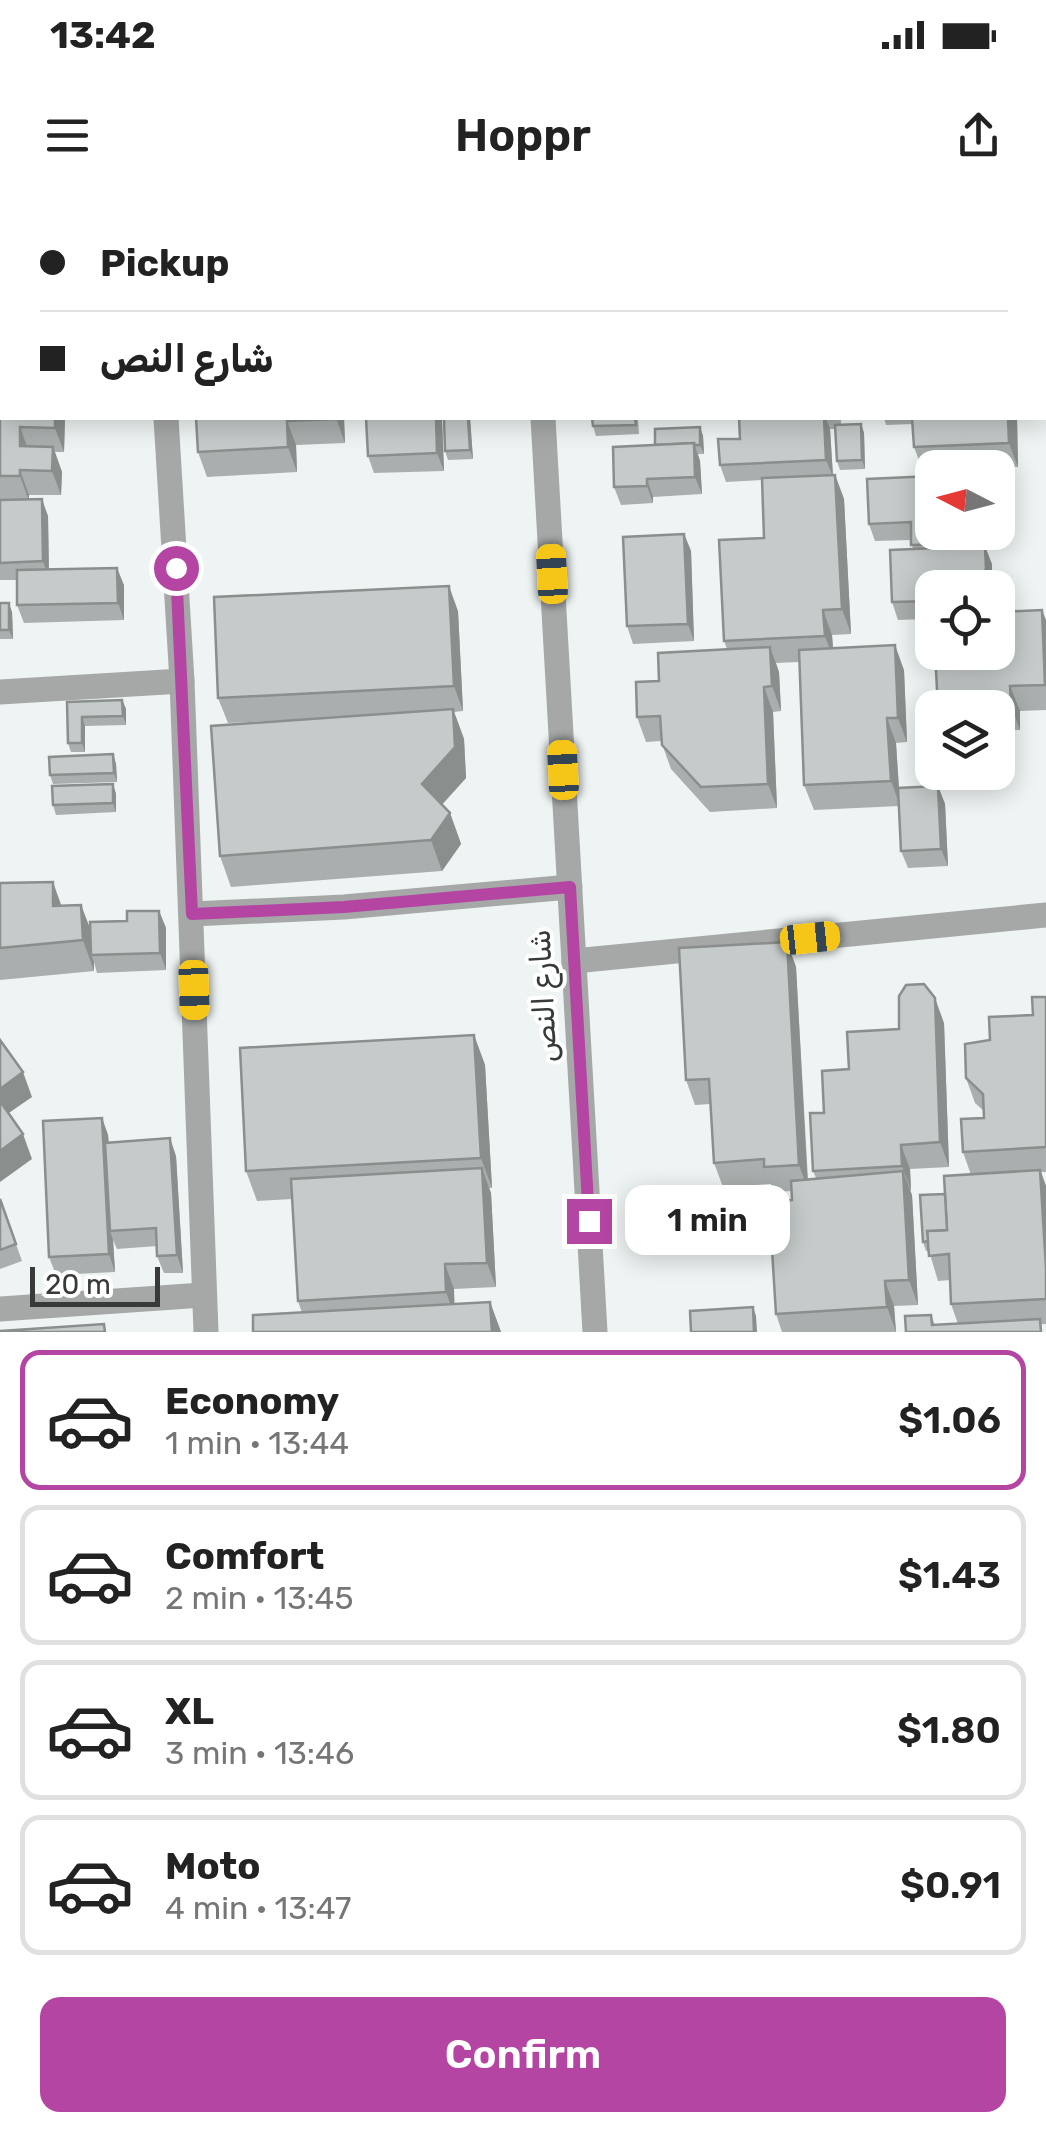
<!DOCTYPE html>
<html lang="en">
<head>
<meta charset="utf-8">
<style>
  :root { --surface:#fff; --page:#f6f6f6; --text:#222; --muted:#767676; --line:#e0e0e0; --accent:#b445a3 }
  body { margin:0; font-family:Rubik,Cairo,sans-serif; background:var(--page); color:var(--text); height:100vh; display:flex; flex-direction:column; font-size:38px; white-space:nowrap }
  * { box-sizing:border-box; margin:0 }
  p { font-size:32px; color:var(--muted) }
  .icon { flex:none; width:55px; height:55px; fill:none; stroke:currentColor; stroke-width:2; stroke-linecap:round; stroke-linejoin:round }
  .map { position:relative; height:1132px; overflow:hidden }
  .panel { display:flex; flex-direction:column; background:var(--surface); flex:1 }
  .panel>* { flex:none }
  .guide { position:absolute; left:0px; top:0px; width:1048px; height:220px; box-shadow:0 5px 25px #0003; display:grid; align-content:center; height:220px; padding:0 40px; background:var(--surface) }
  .needle { width:65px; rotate:276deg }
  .fabs { position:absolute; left:915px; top:250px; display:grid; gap:20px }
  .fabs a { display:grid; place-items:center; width:100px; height:100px; border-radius:20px; background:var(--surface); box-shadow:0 5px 25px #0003; font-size:50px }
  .scale { position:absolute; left:30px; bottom:25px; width:130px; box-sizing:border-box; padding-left:10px; border:5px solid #373a39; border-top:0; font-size:28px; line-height:35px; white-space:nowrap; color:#373a39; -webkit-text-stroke:8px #fff; paint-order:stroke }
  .end { position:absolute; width:45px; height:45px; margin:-22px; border:12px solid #b445a3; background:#fff; box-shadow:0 0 0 5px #fff }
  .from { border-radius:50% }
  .bubble { position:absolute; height:70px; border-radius:20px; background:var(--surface); box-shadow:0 5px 25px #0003; font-size:32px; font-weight:600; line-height:70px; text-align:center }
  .car { position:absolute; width:30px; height:60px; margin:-30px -15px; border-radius:12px; box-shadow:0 0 8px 2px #0007; background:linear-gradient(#f5c518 24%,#345 0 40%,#f5c518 0 76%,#345 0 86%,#f5c518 0) }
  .guide b { display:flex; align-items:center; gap:35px; height:95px; font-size:38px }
  .guide b+b { border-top:2px solid var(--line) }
  .guide i { width:25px; height:25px; background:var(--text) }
  ul { padding:18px 0 0; list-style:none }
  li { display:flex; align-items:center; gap:30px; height:140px; margin:0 20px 15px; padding:0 20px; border:5px solid var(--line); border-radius:20px }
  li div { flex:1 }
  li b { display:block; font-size:38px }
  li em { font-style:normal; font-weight:600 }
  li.current { border-color:var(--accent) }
  li>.icon { width:90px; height:90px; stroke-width:1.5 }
  .button { display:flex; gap:20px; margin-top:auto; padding:20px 40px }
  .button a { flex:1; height:115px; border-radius:20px; background:var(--accent); color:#fff; font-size:40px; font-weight:600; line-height:115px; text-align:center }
  .status { display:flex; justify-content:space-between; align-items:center; height:70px; padding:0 50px; background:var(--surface); direction:ltr }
  .status svg { height:28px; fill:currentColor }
  header { display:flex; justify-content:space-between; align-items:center; height:130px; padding:0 40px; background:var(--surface); font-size:45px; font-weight:600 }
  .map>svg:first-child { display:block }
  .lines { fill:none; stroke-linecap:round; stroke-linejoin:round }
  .minor { stroke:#a5a8a7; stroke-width:25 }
  .wall { fill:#a9afae }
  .shaded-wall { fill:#8a8e8d }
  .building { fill:#c5cbca; stroke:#8a8e8d; stroke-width:2.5 }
  .route { stroke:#b445a3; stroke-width:12 }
  .labels { text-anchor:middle; stroke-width:8; stroke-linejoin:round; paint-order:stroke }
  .street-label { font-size:30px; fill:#373a39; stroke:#fff }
</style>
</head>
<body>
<div class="status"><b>13:42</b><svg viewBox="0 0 49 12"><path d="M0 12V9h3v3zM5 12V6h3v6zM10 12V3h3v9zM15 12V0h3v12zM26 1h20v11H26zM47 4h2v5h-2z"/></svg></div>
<header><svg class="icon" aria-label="menu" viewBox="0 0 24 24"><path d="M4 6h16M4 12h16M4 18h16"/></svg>Hoppr<svg class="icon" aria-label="share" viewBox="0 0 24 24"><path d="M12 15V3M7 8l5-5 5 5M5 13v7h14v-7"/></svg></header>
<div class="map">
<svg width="1046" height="1132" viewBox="0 0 1046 1132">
  <rect width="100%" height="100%" fill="#eef4f3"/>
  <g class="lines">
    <!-- minor -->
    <g class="minor">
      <path d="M154 0 155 2"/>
      <path d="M531 0V2"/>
      <path d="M166 218 182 481 206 1132"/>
      <path d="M543 218 595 1132"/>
      <path d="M0 492 182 481"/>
      <path d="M192 714 344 707 570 687"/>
      <path d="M574 761 1046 715"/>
      <path d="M0 1109 203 1095"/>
    </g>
  </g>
  <!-- wall -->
  <g class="wall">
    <path d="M0 0H50L51 2H2V157H0Z"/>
    <path d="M229 0H337V2H230Z"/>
    <rect x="596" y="0" width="66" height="2"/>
    <path d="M0 174 65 218 64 252H55L62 272 61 295H29V299L48 316 49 370 124 385V420L24 423 17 405V380H0Z"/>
    <path d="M196 218H344L345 243 296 245 297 272 207 277 198 252Z"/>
    <path d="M470 218 473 259 448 260 445 251Z"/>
    <path d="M638 218 639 234 596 236 593 226Z"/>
    <path d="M739 218H841V225L861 224 864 233 865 269 840 270 837 261 836 229H830L833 275H835L844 299 851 434 832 435 833 448 904 470 907 542 896 543 899 588 938 586 945 604 948 666 908 668 901 651 899 606 814 610 804 585 799 462 776 463 779 472 781 511 773 512 777 608 710 612 671 569 661 541 646 542 637 517 659 481 727 449 724 441 764 338 762 280 726 282 720 265 740 239Z"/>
    <path d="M884 218H1017L1018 267 932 268V271H923L914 247 913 224 886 225Z"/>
    <path d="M442 219 444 271 374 273 368 256Z"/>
    <path d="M700 227 703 236 704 254H698L700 261 702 294 653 297V303L621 305 614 287 655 245Z"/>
    <path d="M867 279 932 332H959L960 347 992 364 991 388H932V452H998L1046 420V510L1020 511V530L998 531V508H938L936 466 926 442 925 419 898 420 892 402 913 349 911 340 875 341 869 324Z"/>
    <path d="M684 334 691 351 694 441 633 444 627 426Z"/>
    <path d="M0 403 12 412 13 439H0Z"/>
    <path d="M458 411 463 511 454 512 464 539 466 578 442 605 450 613 461 644 442 671 231 687 220 656 310 519 228 523 218 498Z"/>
    <path d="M122 500 126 509V525L85 526V552H71L68 543 67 502Z"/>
    <path d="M113 554 116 564 117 582 53 584 50 575Z"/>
    <path d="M113 584 116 594V612L56 615 53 605Z"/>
    <path d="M0 683 61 706 81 705 90 730 127 721 159 711 166 728V770L97 773 94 762V771L0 780Z"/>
    <path d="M787 742 796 767 808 979 816 978 813 971 824 913 849 869 899 829 944 823 949 967 910 969 911 990 910 991 912 995 918 1105 894 1106 896 1132H782L776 1114 792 1000V991L773 992 771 984 723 987 714 963 710 904 695 905 686 880Z"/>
    <path d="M1046 797V972H1041L1046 986V1124L906 1132 931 1115 935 1125 958 1124 951 1104 950 1080 938 1081 929 1051H926L923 1042 945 994 971 975 963 952 984 918V911L975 903 966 878 990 840 1033 815Z"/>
    <path d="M474 835 485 865 492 988H489L491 993 496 1087 454 1089V1104L490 1102 501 1132H253L302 1113 298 1101 292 999 257 1001 246 971Z"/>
    <path d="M102 918 108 935 109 942 176 956 183 1073H164L157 1056V1046L117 1049 113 1040 115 1072 56 1075 49 1057Z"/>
    <path d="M0 999 22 1061 0 1069Z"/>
  </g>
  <!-- shaded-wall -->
  <g class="shaded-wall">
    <path d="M1045 60 1046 63V106L1045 104Z"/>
    <path d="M55 218H65L64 252 55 228Z"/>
    <path d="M336 218H344L345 243Z"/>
    <path d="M436 218H441L442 219 444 271 437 253Z"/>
    <path d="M468 218H470L473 259 470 250Z"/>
    <path d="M824 218H826L830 229 833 277 826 260Z"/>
    <path d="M1008 218H1017L1018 267 1009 243Z"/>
    <path d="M287 221 296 245 297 272 288 247Z"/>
    <path d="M861 224 864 233 865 269 862 260Z"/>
    <path d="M20 227 29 252V271L20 246Z"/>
    <path d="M700 227 703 236 704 254 700 245Z"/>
    <path d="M694 243 700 261 702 294 695 277Z"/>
    <path d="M53 247 62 272 61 295 52 271Z"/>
    <path d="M20 270 29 295V301L20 276Z"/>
    <path d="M835 275 844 299 851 434 842 409Z"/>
    <path d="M647 279 653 297V303L647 286Z"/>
    <path d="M42 299 48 316 49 379 43 361Z"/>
    <path d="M953 332H959L960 361 954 344Z"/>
    <path d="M684 334 691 351 694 441 688 424Z"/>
    <path d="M985 346 992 364V386L974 388Z"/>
    <path d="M117 368 124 385V420L118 403Z"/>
    <path d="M449 386 458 411 463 511 454 486Z"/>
    <path d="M9 403 12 412 13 439 9 430Z"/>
    <path d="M823 410 832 435 834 461 825 436Z"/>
    <path d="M1042 410 1046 420V487L1045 485Z"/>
    <path d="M895 445 904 470 907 542 898 518Z"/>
    <path d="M770 447 779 472 781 511 772 486Z"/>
    <path d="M1010 486 1020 511V530L1011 505Z"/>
    <path d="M764 487 773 512 777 608 768 584Z"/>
    <path d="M122 500 126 509V525L123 516Z"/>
    <path d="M453 509 464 539 466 578 433 614 422 584Z"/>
    <path d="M82 517 85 526V552L82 543Z"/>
    <path d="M887 518 896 543 900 606 891 581Z"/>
    <path d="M113 554 116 564 117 582 114 573Z"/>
    <path d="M113 584 116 594V612L113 603Z"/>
    <path d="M938 586 945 604 948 666 941 649Z"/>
    <path d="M450 613 461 644 442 671 431 640Z"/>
    <path d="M53 682 64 713 53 706Z"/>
    <path d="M81 705 93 736 91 755 94 762V771L83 740Z"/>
    <path d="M159 711 166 728V770L160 753Z"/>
    <path d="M787 742 796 767 808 990 799 965Z"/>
    <path d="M935 798 944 823 949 967 940 942Z"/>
    <path d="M474 835 485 865 492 988 481 958Z"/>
    <path d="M23 872 32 897 3 917 0 908V889Z"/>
    <path d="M102 918 108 935 113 1031H110L113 1040 115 1072 109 1054Z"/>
    <path d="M23 934 32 959 0 982V951Z"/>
    <path d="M170 938 176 956 183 1073 177 1055Z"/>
    <path d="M901 945 910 969 911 990 902 966Z"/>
    <path d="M482 968 491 993 496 1087 487 1063Z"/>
    <path d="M1040 970 1046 986V1068Z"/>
    <path d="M903 971 912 995 918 1105 909 1080Z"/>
    <path d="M445 1064 454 1089 455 1117 446 1092Z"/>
    <path d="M885 1081 894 1106 896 1132 887 1107Z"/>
    <path d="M490 1102 501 1132H492Z"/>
    <path d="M753 1107 756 1116 757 1132H754Z"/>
  </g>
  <!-- building -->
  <g class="building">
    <path d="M0 0H31V2H2V18H0Z"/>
    <rect x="596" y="0" width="46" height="2"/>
    <rect x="682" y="0" width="113" height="2"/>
    <rect x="863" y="0" width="71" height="2"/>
    <rect x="950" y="0" width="78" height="2"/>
    <rect x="0" y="29" width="2" height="103"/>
    <path d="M0 174H2V218H55V228L20 227V246L53 247 52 271 20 270V276H0Z"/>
    <path d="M196 218H336V219L287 221 288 247 198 252Z"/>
    <path d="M366 218H436L437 253 368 256Z"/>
    <path d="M444 218H468L470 250 445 251Z"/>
    <path d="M592 218H635L636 225 593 226Z"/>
    <path d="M739 218H824L826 260 720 265 718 239H740Z"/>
    <path d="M912 218H1008L1009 243 914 247Z"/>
    <path d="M861 224 862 260 837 261 835 225Z"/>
    <path d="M700 227V245H694V243L655 245V229Z"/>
    <path d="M694 243 695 277 647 279V286L614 287 613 247Z"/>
    <path d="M835 275 842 409 823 410 825 436 724 441 719 340 764 338 762 278Z"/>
    <path d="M932 276V332H953L954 344 911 345V322L869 324 867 279Z"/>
    <path d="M42 299 43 361 0 363V300Z"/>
    <path d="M684 334 688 424 627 426 623 337Z"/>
    <path d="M985 346 986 369 974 388H932V401L892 402 890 350Z"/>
    <path d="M117 368 118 403 17 405V370Z"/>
    <path d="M449 386 454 486 218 498 214 397Z"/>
    <rect x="0" y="403" width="9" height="27"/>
    <path d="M1042 410 1045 485 1010 486 1011 505 984 508H938L935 452H998V412Z"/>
    <path d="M932 415V441L926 442 925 416Z"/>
    <path d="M895 445 898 518H887L891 581 804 585 799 450Z"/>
    <path d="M770 447 772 486 764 487 768 584 701 587 662 545 660 516 637 517 636 482 659 481 658 453Z"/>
    <path d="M122 500 123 516 82 517V543H68L67 502Z"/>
    <path d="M453 509 455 547 422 584 450 613 431 640 220 656 211 526Z"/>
    <path d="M113 554 114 573 50 575 49 557Z"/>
    <path d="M113 584V603L53 605 52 586Z"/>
    <path d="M938 586 941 649 901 651 898 588Z"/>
    <path d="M53 682V706L81 705 83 740 0 748V683Z"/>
    <path d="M127 711H159L160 753 91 755 90 722 127 721Z"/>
    <path d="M787 742 799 965 764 967V959L714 963 709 879 686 880 679 748Z"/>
    <path d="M924 784 935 798 940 942 901 945 902 966 813 971 810 913H824L822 871 849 869 847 832 899 829V796L906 785Z"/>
    <path d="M1032 797H1046V947L963 952 961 919 984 918 983 894 966 878 965 844 990 840 989 817 1033 815Z"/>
    <path d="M474 835 481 958 246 971 240 848Z"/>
    <path d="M0 840 23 872 0 889Z"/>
    <path d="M0 901 23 934 0 951Z"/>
    <path d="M102 918 109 1054 49 1057 43 921Z"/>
    <path d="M170 938 177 1055 157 1056 156 1028 110 1031 105 943Z"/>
    <path d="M482 968 487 1063 445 1064 446 1092 298 1101 291 979Z"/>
    <path d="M1040 970 1046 1068V1099L951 1104 949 1054 929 1056 927 1031 947 1030 944 976Z"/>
    <path d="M903 971 909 1080 885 1081 887 1107 776 1114 769 1001 792 1000 791 981Z"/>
    <path d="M945 994 947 1030 927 1031 928 1041 923 1042 920 995Z"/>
    <path d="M0 999 16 1044 0 1050Z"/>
    <path d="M490 1102 492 1132H253V1115Z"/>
    <path d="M753 1107 754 1132H691L690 1111Z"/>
    <path d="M931 1115 932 1125 1040 1119 1041 1132H906L905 1116Z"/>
    <path d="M104 1124 105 1132H0V1131Z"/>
  </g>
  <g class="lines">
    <!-- route -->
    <path class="route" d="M176 368 192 714 344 707 570 687 589 1021"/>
  </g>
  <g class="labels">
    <!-- street labels -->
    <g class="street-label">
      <text transform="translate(543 796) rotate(-93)" y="10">شارع النص</text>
    </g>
  </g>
</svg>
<div class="fabs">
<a><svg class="needle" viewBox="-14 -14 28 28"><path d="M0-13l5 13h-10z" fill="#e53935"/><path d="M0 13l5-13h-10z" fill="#767676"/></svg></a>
<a><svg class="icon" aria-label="locate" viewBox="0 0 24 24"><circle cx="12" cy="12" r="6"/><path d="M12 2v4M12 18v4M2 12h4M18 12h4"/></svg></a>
<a><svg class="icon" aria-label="layers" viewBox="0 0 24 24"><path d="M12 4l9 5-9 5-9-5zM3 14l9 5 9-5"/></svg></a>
</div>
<div class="scale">20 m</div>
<i class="end from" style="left:176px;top:368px"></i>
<i class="end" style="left:589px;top:1021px"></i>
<div class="bubble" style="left:625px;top:985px;width:165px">1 min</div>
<i class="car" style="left:552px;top:374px;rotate:357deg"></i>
<i class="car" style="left:563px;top:570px;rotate:357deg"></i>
<i class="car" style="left:810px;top:738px;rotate:84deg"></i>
<i class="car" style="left:194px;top:790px;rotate:178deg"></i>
<div class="guide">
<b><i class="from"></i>Pickup</b>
<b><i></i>شارع النص</b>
</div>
</div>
<section class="panel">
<ul>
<li class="current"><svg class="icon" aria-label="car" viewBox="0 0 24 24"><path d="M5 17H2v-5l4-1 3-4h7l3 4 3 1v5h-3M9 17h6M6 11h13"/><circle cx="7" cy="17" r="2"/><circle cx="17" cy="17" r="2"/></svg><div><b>Economy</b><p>1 min · 13:44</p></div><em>$1.06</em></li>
<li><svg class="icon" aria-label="car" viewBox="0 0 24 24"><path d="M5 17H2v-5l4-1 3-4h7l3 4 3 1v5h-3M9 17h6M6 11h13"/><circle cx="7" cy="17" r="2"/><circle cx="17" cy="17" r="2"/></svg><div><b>Comfort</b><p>2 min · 13:45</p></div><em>$1.43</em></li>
<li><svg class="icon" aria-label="car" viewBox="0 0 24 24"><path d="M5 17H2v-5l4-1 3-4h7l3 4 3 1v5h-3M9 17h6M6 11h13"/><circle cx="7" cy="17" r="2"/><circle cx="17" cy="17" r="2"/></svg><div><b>XL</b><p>3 min · 13:46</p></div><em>$1.80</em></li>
<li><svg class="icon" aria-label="car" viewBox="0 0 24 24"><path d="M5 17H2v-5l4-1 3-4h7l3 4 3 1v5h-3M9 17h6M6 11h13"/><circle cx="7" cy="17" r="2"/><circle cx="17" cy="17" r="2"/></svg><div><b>Moto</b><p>4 min · 13:47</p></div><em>$0.91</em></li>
</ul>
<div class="button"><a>Confirm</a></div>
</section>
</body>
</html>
